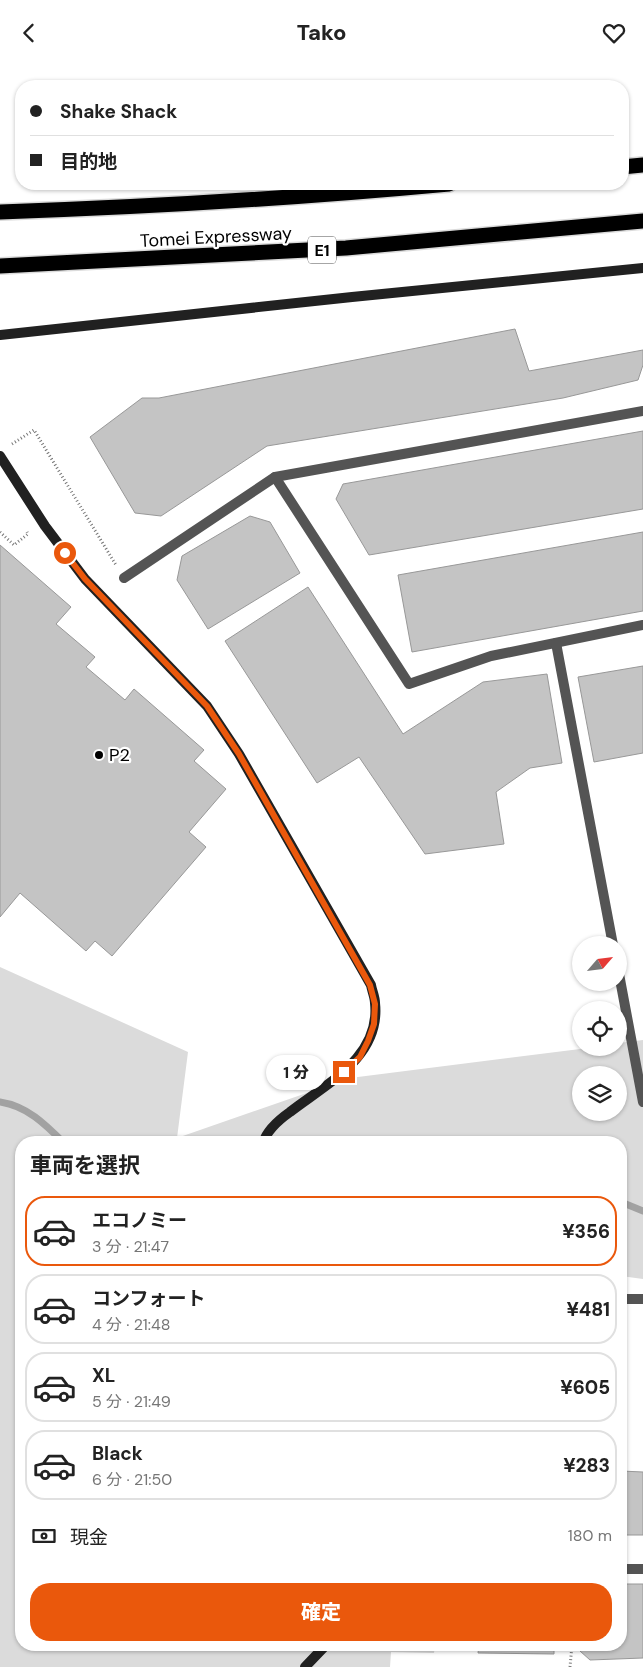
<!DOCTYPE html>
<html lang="ja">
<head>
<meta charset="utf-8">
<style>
  :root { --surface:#fff; --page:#f2f2f2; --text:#222; --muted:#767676; --line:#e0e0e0; --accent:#ea580c }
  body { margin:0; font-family:"DM Sans","Noto Sans JP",sans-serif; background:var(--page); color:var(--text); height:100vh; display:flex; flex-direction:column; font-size:19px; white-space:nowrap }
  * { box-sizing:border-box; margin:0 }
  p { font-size:16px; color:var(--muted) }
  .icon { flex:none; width:28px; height:28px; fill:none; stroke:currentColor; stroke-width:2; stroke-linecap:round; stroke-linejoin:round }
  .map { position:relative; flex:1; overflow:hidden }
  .panel { position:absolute; left:15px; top:1071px; width:612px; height:515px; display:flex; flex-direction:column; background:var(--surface); border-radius:20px; box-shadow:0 1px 4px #0004 }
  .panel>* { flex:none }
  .banner { position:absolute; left:15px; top:15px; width:614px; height:110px; border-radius:20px; box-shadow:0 1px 4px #0004; display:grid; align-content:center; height:110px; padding:0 15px; background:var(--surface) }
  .needle { width:32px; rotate:62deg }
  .controls { position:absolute; left:572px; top:871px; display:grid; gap:10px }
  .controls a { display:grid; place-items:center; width:55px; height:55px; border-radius:50%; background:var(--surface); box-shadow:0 1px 4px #0004; font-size:25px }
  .end { position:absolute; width:22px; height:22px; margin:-11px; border:6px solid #ea580c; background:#fff; box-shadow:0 0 0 2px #fff }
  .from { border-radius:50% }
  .bubble { position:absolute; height:35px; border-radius:18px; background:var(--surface); box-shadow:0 1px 4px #0004; font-size:16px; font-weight:800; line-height:35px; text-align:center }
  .banner b { display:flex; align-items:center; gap:18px; height:48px; font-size:19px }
  .banner b+b { border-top:1px solid var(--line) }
  .banner i { width:12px; height:12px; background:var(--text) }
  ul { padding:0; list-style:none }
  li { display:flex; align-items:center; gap:15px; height:70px; margin:0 10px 8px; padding:0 5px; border:2px solid var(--line); border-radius:20px }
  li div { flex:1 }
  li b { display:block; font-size:19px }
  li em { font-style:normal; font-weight:800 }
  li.on { border-color:var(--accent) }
  li>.icon { width:45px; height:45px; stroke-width:1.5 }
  h2 { padding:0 15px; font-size:22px; line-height:60px }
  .pay { display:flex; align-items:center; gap:12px; height:55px; padding:0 15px; font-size:19px }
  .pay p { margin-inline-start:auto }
  .button { display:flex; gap:10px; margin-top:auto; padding:10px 15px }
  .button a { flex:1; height:58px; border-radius:20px; background:var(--accent); color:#fff; font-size:20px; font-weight:800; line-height:58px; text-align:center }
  header { display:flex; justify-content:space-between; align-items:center; height:65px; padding:0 15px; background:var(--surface); font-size:22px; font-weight:800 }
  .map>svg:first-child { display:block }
  .green { fill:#dbdbdb; fill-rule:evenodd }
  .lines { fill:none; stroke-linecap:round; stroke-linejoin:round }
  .stream { stroke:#a2a2a2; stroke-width:7 }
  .building { fill:#c4c4c4; stroke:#989898 }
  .highway-casing { stroke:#dbdbdb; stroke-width:18 }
  .path { stroke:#767676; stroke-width:3; stroke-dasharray:1 2.5; stroke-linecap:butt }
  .lane { stroke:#545454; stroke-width:10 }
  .street { stroke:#545454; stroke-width:10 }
  .secondary { stroke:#212121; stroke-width:10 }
  .highway { stroke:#000; stroke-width:15 }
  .route { stroke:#ea580c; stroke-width:6 }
  .poi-dot { fill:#000; stroke:#fff; stroke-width:2 }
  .labels { text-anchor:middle; stroke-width:4.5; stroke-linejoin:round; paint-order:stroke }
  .shield { fill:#fff; stroke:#4c4c4c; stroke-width:1 }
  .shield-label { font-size:16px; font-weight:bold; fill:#000 }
  .street-label { font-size:18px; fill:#000; stroke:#fff }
  .poi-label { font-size:18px; fill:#000; stroke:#fff; text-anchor:start }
</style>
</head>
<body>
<header><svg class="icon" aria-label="back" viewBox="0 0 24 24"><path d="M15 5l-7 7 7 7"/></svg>Tako<svg class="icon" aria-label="heart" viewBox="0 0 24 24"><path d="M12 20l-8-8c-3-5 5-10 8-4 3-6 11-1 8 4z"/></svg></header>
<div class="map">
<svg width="643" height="1602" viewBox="0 0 643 1602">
  <rect width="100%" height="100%" fill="#fff"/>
  <!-- green -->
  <path class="green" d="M0 902 188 987 177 1073 350 1013 588 983 619 982V978L643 975V1214L621 1211V1078H21V1580H435L434 1588 391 1587 390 1602H0ZM581 1010H619V1048H581Z"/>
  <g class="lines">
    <!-- stream -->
    <g class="stream">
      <path d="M0 1037C27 1041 45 1059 64 1078"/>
      <path d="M621 1137 643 1146"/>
    </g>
  </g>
  <!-- building -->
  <g class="building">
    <path d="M515 264 529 306 643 285V300L638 315 563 333 267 381 161 451 135 448 90 372 142 333H159Z"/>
    <path d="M643 366V444L369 490 336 434 343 419Z"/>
    <path d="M250 451 270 457 300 508 208 564 177 515 182 491Z"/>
    <path d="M643 467V546L412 587 398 510Z"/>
    <path d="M0 480 71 542 56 559 95 592 86 602 125 635 134 624 204 685 194 696 226 724 189 767 206 782 112 891 95 876 86 886 20 828 0 852Z"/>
    <path d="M308 522 403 669 483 617 547 609 562 698 530 703 496 727 504 779 425 789 359 692 317 718 225 576Z"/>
    <path d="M643 601V688L594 697 578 612Z"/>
    <path d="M621 1406 643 1407V1470H621Z"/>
    <path d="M621 1519H643V1593L590 1595 580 1586 581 1580H621Z"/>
    <path d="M479 1580H554V1589L478 1588Z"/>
  </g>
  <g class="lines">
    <!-- highway casing -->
    <g class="highway-casing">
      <g id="highway">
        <path d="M622 102 643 100"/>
        <path d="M0 147C150 142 299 133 449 119"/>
        <path d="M0 201 346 183 643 156"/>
      </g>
    </g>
    <!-- path -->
    <g class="path">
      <path d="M12 379 34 365 116 500"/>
      <path d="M0 467 14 480 28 469 27 467"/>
      <path d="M570 1602 572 1580"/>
    </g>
    <!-- lane -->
    <path class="lane" d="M621 1234H643"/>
    <!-- street -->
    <g class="street">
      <path d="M275 412 409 619 491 591 643 560"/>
      <path d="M124 513 275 412 643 346"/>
      <path d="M556 578 613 880"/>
      <path d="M619 909 643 1037"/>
      <path d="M621 1504H643"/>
    </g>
    <!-- secondary -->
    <g class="secondary">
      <path d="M0 270 352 232 643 203"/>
      <path d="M0 391 45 461 85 514 207 641 239 689 371 920C372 926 375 932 375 938 381 992 326 1019 290 1047 280 1054 267 1065 263 1078"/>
      <path d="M305 1602 326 1580"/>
    </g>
    <!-- highway -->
    <use href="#highway" class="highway"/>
  </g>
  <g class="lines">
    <!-- route -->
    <path class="route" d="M65 488 85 514 207 641 239 689 370 920 375 939 374 959 368 976 360 992 344 1007"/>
  </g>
  <!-- markers -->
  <circle class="poi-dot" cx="99" cy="690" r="5"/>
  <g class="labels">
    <!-- shield labels -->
    <rect class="shield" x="308" y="171.5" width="28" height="27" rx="4"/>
    <g class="shield-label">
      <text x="322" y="191">E1</text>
    </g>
    <!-- street labels -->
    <g class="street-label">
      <text transform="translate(216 172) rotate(-3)" y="6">Tomei Expressway</text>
    </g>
    <!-- poi labels -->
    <g class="poi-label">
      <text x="109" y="696">P2</text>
    </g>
  </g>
</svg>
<div class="controls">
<a><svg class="needle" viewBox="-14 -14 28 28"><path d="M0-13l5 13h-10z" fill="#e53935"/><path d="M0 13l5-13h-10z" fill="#767676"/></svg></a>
<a><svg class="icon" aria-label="locate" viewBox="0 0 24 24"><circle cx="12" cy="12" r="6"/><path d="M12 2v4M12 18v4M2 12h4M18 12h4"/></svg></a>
<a><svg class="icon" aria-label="layers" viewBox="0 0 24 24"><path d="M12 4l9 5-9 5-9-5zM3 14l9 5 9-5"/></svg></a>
</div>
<i class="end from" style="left:65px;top:488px"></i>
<i class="end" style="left:344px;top:1007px"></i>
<div class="bubble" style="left:266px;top:990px;width:60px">1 分</div>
<div class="banner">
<b><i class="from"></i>Shake Shack</b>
<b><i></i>目的地</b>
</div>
<section class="panel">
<h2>車両を選択</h2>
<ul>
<li class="on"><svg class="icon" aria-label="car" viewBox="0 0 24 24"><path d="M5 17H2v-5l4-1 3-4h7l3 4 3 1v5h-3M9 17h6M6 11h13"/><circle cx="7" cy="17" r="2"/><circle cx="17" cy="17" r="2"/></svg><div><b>エコノミー</b><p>3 分 · 21:47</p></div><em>¥356</em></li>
<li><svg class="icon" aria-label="car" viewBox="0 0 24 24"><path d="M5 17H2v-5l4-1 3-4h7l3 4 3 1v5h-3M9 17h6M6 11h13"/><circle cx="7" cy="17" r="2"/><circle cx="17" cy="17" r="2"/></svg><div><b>コンフォート</b><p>4 分 · 21:48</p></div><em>¥481</em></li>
<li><svg class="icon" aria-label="car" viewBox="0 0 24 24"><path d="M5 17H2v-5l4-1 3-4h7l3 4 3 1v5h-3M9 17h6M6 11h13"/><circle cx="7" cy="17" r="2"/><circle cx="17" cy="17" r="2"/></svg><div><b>XL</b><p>5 分 · 21:49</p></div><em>¥605</em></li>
<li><svg class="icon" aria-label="car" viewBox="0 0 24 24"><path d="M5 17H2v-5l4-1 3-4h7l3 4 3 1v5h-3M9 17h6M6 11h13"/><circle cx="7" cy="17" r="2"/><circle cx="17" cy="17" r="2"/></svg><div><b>Black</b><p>6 分 · 21:50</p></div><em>¥283</em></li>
</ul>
<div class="pay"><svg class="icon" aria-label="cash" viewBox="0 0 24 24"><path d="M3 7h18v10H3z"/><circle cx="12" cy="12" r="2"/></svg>現金<p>180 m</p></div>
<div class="button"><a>確定</a></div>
</section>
</div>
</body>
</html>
